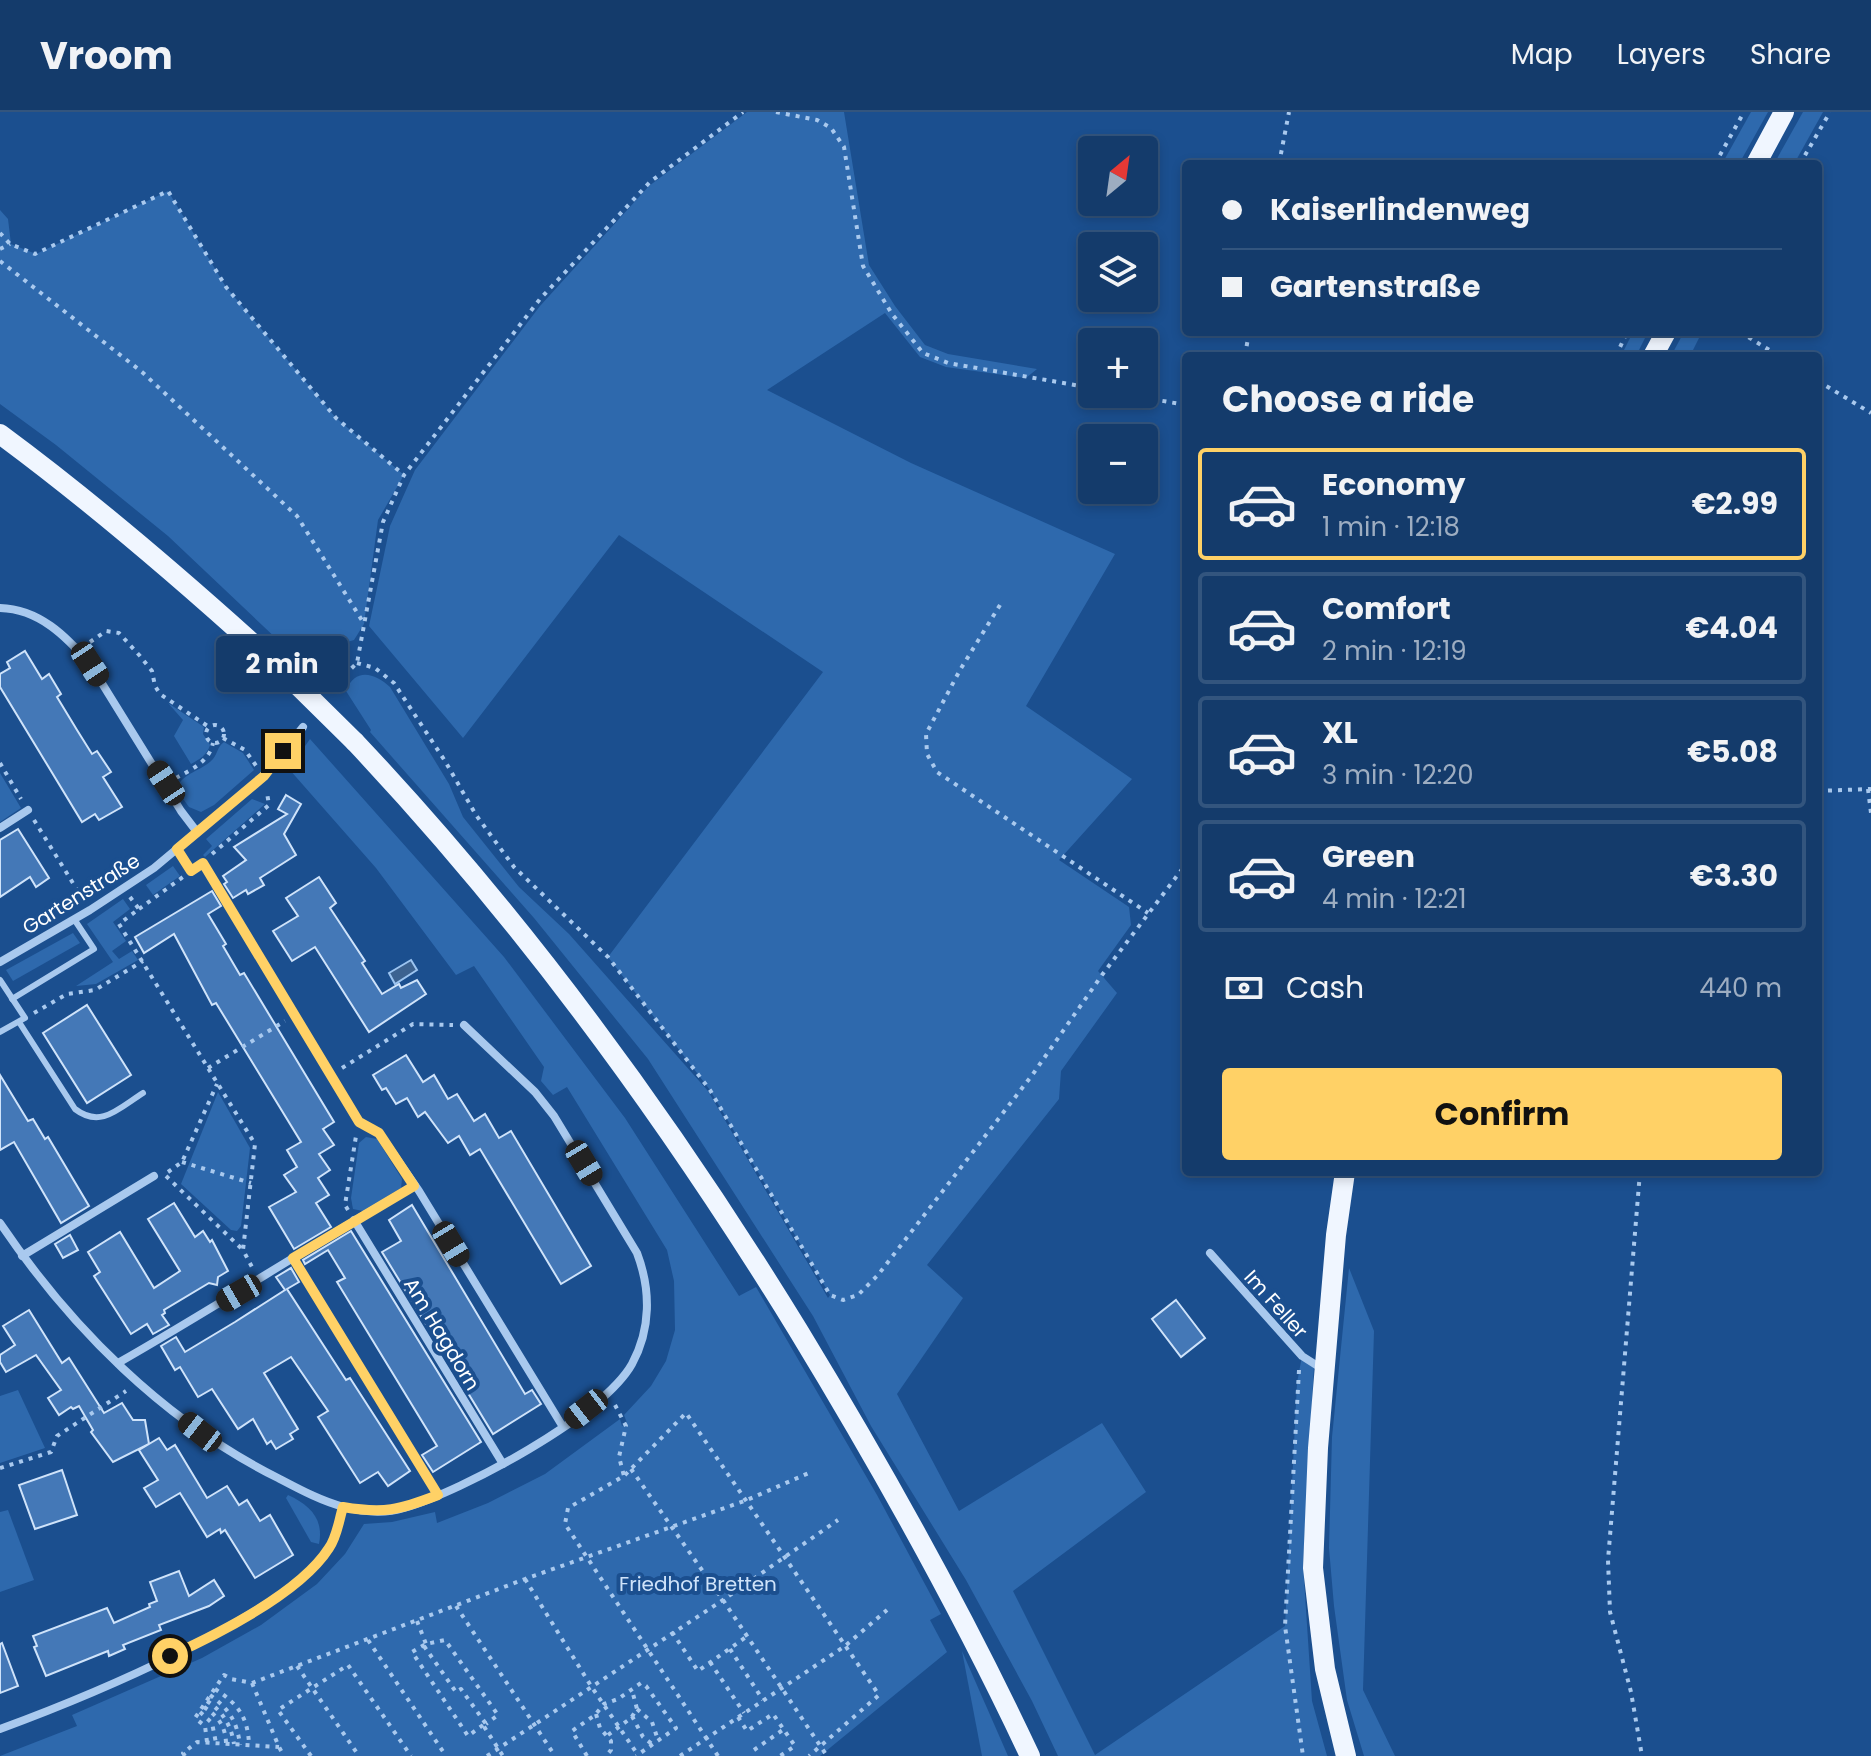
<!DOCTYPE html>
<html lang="en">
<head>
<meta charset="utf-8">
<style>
  :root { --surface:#143b6b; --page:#1d4271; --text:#f1f3f6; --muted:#9dadc1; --line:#33557e; --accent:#ffd166 }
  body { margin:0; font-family:Poppins,sans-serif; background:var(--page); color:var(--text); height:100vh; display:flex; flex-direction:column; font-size:30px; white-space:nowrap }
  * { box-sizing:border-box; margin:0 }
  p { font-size:26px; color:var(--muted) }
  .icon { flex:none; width:44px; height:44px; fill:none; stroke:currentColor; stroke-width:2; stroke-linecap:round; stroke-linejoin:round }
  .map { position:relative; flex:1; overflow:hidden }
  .sheet { position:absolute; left:1182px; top:240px; width:640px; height:824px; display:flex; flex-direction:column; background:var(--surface); border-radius:8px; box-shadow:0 4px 12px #0003,0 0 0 2px var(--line) }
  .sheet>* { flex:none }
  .top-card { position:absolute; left:1182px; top:48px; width:640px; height:176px; border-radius:8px; box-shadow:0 4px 12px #0003,0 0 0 2px var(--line); display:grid; align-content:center; height:176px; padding:0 40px; background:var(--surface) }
  .needle { width:52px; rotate:29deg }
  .tools { position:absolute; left:1078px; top:24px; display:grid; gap:16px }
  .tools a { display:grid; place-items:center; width:80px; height:80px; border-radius:8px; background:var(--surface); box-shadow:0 4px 12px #0003,0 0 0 2px var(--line); font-size:40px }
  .end { position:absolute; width:36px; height:36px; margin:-18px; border:10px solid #ffd166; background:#111; box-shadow:0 0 0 4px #111 }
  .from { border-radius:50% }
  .bubble { position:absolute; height:56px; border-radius:8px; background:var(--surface); box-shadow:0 4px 12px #0003,0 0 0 2px var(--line); font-size:26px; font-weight:700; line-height:56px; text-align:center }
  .car { position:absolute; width:24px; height:48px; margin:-24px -12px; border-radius:10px; box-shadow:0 0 6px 2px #0007; background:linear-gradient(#222 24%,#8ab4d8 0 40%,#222 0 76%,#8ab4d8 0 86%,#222 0) }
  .top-card b { display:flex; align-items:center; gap:28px; height:76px; font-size:30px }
  .top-card b+b { border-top:2px solid var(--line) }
  .top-card i { width:20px; height:20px; background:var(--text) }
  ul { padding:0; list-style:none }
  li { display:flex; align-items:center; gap:24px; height:112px; margin:0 16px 12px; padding:0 24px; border:4px solid var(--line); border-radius:8px }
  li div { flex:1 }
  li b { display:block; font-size:30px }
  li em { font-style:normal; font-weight:700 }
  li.selected { border-color:var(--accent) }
  li>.icon { width:72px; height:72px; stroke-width:1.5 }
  h2 { padding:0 40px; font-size:36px; line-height:96px }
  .pay { display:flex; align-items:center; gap:20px; height:88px; padding:0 40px; font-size:30px }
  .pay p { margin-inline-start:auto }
  .button { display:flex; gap:16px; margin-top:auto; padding:16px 40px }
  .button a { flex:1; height:92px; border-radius:8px; background:var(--accent); color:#111; font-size:32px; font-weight:700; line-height:92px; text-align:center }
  header { display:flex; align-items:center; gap:48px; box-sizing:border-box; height:112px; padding:0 40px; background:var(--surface); border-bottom:2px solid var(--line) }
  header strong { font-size:38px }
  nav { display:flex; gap:44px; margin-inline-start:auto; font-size:28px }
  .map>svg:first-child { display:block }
  .green { fill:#2e69ad }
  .water { fill:#3c6290; stroke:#9cc4f0; stroke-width:2 }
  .building { fill:#4478b7; stroke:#cfe3fa; stroke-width:2 }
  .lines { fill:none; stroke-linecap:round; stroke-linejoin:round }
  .path { stroke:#a9c9ee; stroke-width:4; stroke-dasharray:4 6; stroke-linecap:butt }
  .service { stroke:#a9c9ee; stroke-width:6 }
  .minor { stroke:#a9c9ee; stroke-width:8 }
  .primary { stroke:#f0f6ff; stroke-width:20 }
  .primary-bridge { stroke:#f0f6ff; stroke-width:20 }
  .route { stroke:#ffd166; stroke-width:10 }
  .labels { text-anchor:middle; stroke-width:8; stroke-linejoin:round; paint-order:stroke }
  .street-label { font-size:20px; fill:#fff; stroke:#1b4f8f }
  .park-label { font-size:20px; fill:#cfe3fa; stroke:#1b4f8f }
</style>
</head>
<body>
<header>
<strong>Vroom</strong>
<nav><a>Map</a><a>Layers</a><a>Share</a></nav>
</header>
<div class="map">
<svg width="1871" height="1644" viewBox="0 0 1871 1644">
  <rect width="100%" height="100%" fill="#1b4f8f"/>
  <!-- green -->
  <g class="green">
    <path d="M747 0H844L869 153 895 194 925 233 948 242 1037 257 1026 266 946 255 920 245 885 201 767 278 911 351 1115 442 1026 594 1132 667 1059 748 1129 795 1131 813 1098 859 1117 881 1061 959 1059 987 927 1153 963 1186 897 1282 959 1399 1102 1311 1146 1380 1013 1479 1095 1643 1285 1514 1297 1271 1302 1244 1314 1254 1303 1452 1312 1589 1327 1644H1058L1032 1589 966 1468 871 1314 813 1204 648 947 534 806 370 620 371 618 346 579C355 555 375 561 390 575L449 672 463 705 519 775 569 822 708 979 828 1186 830 1183 710 978 608 845 823 560 619 423 463 626 369 514 390 414 415 358 540 194 649 74Z"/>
    <path d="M1751 0H1768L1739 52H1722Z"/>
    <path d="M1803 0H1823L1794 52H1774Z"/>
    <path d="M168 79 226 175 336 306 404 363 378 408 364 512 354 528 303 543 285 525 280 530 168 424 56 333 0 292V98L8 107 11 132 36 142Z"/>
    <path d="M1633 220H1648L1636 244H1621Z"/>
    <path d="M1684 220H1702L1690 244H1671Z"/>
    <path d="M168 591 204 615 203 622 210 633C207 643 200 647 191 652L174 624 183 608Z"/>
    <path d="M310 627 504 845 625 1006 739 1184 756 1175 877 1383 941 1502 930 1508 947 1540 820 1644H0L77 1614 72 1603 202 1546 261 1513 317 1472 345 1442 364 1412 392 1410 435 1400 437 1411 488 1391 545 1362 620 1307 622 1314 627 1311 624 1303 651 1274 666 1249 675 1218 674 1169 667 1138 567 975 553 983 541 969 544 955 474 854 456 863 376 756 289 657Z"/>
    <path d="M224 630 243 641 254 658 214 693 201 700 189 695 176 677C182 661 202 659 213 647 218 641 217 635 224 630Z"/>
    <path d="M0 661 21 696 0 710Z"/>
    <path d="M252 687 265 692 205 745 203 743 212 734 206 727Z"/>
    <path d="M173 754 180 764 153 783 146 773Z"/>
    <path d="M123 787 130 797 113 810 126 829 112 839 119 847 132 839 138 848 96 872 76 874 113 850 87 812Z"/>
    <path d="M73 821 80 831 13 869 6 858Z"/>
    <path d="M218 980 250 1036 241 1114 237 1119 231 1118 181 1072Z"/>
    <path d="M366 1025 377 1027 402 1067 401 1076 363 1099 353 1097 351 1086 359 1031Z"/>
    <path d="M1349 1156 1374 1219 1363 1578 1395 1644H1364L1347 1588 1334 1494 1329 1436 1332 1325Z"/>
    <path d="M18 1278 45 1336 0 1351V1284Z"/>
    <path d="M288 1383C310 1393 324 1407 319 1432L311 1430 286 1386Z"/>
    <path d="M8 1398 34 1468 0 1480V1400Z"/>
    <path d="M962 1539 1008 1644H982Z"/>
  </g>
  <!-- water -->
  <path class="water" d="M411 848 417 858 395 872 389 861Z"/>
  <!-- building -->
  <g class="building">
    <path d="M25 539 42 567 49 562 61 582 57 585 77 618 92 642 97 639 111 660 103 665 122 695 99 708 95 702 82 710 0 575V562L10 556 7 550Z"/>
    <path d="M286 683 301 692 284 722 296 743 260 766 264 773 248 782 246 778 233 786 224 772 227 770 223 764 246 748 234 735 287 702 278 697Z"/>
    <path d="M18 717 49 766 36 775 30 765 0 785V728Z"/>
    <path d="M319 765 336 791 330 796 365 849 362 851 382 882 399 872 401 876 417 868 426 882 369 920 315 835 292 849 273 819 298 804 286 786Z"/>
    <path d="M212 779 221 794 208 802 226 832 223 834 240 863 244 861 334 1010 323 1017 334 1033 319 1042 330 1058 318 1066 329 1083 316 1091 331 1115 294 1137 269 1095 296 1080 284 1063 297 1055 287 1038 301 1030 216 891 212 893 174 822 144 841 135 825Z"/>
    <path d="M87 893 131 963 87 991 43 921Z"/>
    <path d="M406 943 423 970 434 963 448 987 457 982 474 1009 485 1002 499 1026 511 1019 591 1154 561 1172 480 1037 470 1043 459 1024 448 1031 425 1000 418 1005 407 986 396 992 386 976 382 978 373 963Z"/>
    <path d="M0 963 28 1009 33 1007 45 1027 48 1025 89 1094 61 1111 14 1030 0 1038Z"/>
    <path d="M174 1091 195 1125 203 1119 210 1130 212 1128 228 1159 218 1165 217 1173 209 1171 164 1198 165 1201 162 1203 169 1213 153 1222 147 1212 131 1222 94 1164 100 1160 88 1140 120 1120 154 1176 180 1159 148 1107Z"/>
    <path d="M412 1093 525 1282 532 1278 541 1292 493 1322 382 1140 401 1129 389 1108Z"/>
    <path d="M351 1119 481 1330 433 1360 422 1343 437 1334 337 1170 345 1166 328 1138 305 1152 303 1148Z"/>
    <path d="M70 1123 78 1138 63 1146 55 1132Z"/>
    <path d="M291 1156 299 1170 287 1177 346 1268 350 1266 410 1359 388 1374 378 1360 360 1371 318 1305 328 1299 291 1245 264 1261 298 1317 290 1322 293 1327 276 1337 271 1329 267 1332 253 1307 238 1317 212 1277 198 1285 180 1255 175 1258 161 1234 176 1225 185 1240 235 1210 285 1178 276 1165Z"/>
    <path d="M1176 1188 1205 1226 1181 1245 1152 1207Z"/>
    <path d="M29 1198 62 1251 69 1246 104 1301 122 1291 133 1308H145L149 1332 113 1350 91 1320 93 1318 79 1294 73 1297 71 1295 59 1303 48 1286 61 1278 36 1243 6 1260 0 1250V1243L15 1233 3 1214Z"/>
    <path d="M159 1326 167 1338 175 1333 207 1386 227 1374 239 1393 247 1388 260 1409 270 1403 293 1443 255 1466 225 1418 221 1421 220 1417 207 1425 180 1381 156 1395 144 1376 158 1368 139 1338Z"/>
    <path d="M62 1358 77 1403 35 1417 19 1373Z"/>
    <path d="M179 1459 189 1484 214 1468 224 1484 209 1494 159 1513 161 1518 123 1533 125 1537 109 1544 108 1539 46 1564 34 1535 37 1534 33 1524 107 1496 114 1511 150 1495 149 1492 157 1489 150 1470Z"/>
    <path d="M2 1531 18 1574 0 1581V1532Z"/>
  </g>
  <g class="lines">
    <!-- path -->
    <g class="path">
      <path d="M776 0 817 8 831 16 844 35 863 154 892 202 923 241 948 251 1092 276"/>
      <path d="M1279 52 1289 0"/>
      <path d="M1715 52 1744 0"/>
      <path d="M1800 52 1830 0"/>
      <path d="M0 121 10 132 35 142 168 79 226 175 336 306 404 363"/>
      <path d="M0 137 10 132"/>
      <path d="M0 149 142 260 297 404 363 510"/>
      <path d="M1740 220 1779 244"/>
      <path d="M1245 244 1249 220"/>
      <path d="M1616 244 1627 220"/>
      <path d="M1818 269 1871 301"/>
      <path d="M1123 282 1186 293"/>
      <path d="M1000 493 960 558 926 622 927 642 937 660 1148 801"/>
      <path d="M90 530 106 519 119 521 140 544 152 559 155 574 160 582 209 615"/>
      <path d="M357 551 375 556 394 571 445 649 476 703 514 755 608 845 710 978 830 1183 843 1188 858 1183 878 1163 1033 962 1102 863 1186 752"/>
      <path d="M330 577 357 551 383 410 404 363 540 187 650 70 743 0"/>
      <circle cx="215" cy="622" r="9"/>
      <path d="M223 626 245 638 257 655"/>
      <path d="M0 651 21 687"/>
      <path d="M176 666C192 657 209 650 213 631"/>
      <path d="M1868 677 1871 701"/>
      <path d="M1818 679 1871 677"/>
      <path d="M34 708 84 789"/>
      <path d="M212 742 269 693 267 681"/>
      <path d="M130 785 139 797 119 812 255 1032 243 1138 253 1157"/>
      <path d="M139 797 183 765"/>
      <path d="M34 901 67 882 95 878 143 849"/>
      <path d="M208 956 285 909"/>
      <path d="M342 956 413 912 453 913"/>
      <path d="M182 1050 251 1071"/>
      <path d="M168 1060 182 1050 217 972"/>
      <path d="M1640 1060 1608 1448 1610 1500 1631 1580 1642 1644"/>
      <path d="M166 1064 243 1138"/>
      <path d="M348 1098 345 1093 356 1024"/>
      <path d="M1299 1258 1285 1514 1303 1644"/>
      <path d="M615 1293 626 1314 619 1345 624 1364"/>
      <path d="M0 1356 51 1340 57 1324 126 1279"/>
      <path d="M631 1357 723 1488 827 1644"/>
      <path d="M525 1467 591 1574 638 1643"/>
      <path d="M456 1494 555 1644"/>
      <path d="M417 1509 426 1532"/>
      <path d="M672 1520 698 1559 746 1525"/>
      <path d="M368 1528 446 1644"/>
      <path d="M424 1534 456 1580 461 1577 486 1612 483 1613 503 1644"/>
      <path d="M730 1537 763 1588"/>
      <path d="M710 1550 744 1601"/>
      <path d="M297 1554 359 1644"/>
      <path d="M252 1571 279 1635 284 1644"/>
      <path d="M215 1577C238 1592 248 1605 249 1633"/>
      <path d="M210 1583C229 1597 237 1609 240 1633"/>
      <path d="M207 1589C223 1600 231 1613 234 1632"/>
      <path d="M204 1595C218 1604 226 1615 226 1632"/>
      <path d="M637 1597 652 1610 658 1628"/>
      <path d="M200 1600 212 1611 216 1631"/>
      <path d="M596 1602 600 1616 611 1629V1638L606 1644"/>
      <path d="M632 1604 643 1625 652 1632"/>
      <path d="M738 1605 747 1619 773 1602 795 1634 780 1644"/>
      <path d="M483 1613 468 1624 412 1540 426 1532 445 1528 498 1603 486 1612"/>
      <path d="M608 1623 631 1606 637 1597 632 1578"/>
      <path d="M207 1630 205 1614 195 1606 224 1563 231 1567 252 1571 525 1467 747 1388 811 1360"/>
      <path d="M754 1638 784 1617"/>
      <path d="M185 1644 183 1641 197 1630 279 1635"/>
      <path d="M311 1644 278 1598 348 1553 411 1644"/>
      <path d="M487 1644 723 1488 838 1408"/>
      <path d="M587 1644 572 1619 595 1603 604 1592 618 1587 641 1571 646 1574 676 1616 636 1644"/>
      <path d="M680 1644 845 1534 887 1498"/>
      <path d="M718 1644 565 1412 568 1396 624 1364 686 1301 879 1583 809 1644"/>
    </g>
    <!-- service -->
    <g class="service">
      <path d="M0 868 25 906 0 920"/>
      <path d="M12 887 94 837 74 807"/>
      <path d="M19 910 75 997C101 1017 119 996 143 981"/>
    </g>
    <!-- minor -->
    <g class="minor">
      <path d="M0 496C39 497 66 524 90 552L181 699 197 720"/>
      <path d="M0 716 28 698"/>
      <path d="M177 737 191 759 203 751 359 1010 379 1021 419 1079 563 1315"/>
      <path d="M0 850 90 798 154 756 264 664 303 615"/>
      <path d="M354 1108 503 1352"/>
      <path d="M0 1111C71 1216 164 1309 278 1366 299 1377 321 1389 344 1395 363 1400 385 1402 404 1396 462 1379 602 1305 632 1252 651 1217 651 1178 637 1141L554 1004 535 980 464 913"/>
      <path d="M1210 1141 1302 1244 1324 1258"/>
      <path d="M22 1144 154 1064"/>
      <path d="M293 1146 438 1383"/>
      <path d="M118 1251C218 1194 314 1131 414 1074"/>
      <path d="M0 1617C79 1588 287 1504 330 1435 337 1424 339 1407 343 1395"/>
    </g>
    <!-- primary -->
    <g class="primary">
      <path d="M1756 52 1784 0"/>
      <path d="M1653 244 1666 220"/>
      <path d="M0 322C99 395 191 475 282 558"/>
      <path d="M355 630C524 809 669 1008 798 1218 882 1356 961 1497 1030 1644"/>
      <path d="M1345 1060 1336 1123 1318 1336 1313 1456 1325 1557 1346 1644"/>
    </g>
    <!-- primary-bridge -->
    <path class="primary-bridge" d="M282 558 355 630"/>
  </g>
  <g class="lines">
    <!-- route -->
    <path class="route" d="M170 1544C218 1522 301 1480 329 1436 337 1425 339 1408 343 1395 384 1402 399 1398 438 1383L293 1146 414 1074 379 1021 359 1010 203 751 191 759 177 737 264 664 283 639"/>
  </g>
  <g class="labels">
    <!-- street labels -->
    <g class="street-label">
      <text transform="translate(81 782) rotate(-32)" y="7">Gartenstraße</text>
      <text transform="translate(1276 1192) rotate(48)" y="7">Im Feller</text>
      <text transform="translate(442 1222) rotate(59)" y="7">Am Hagdorn</text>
    </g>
    <!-- park labels -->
    <g class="park-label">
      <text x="698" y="1479">Friedhof Bretten</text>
    </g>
  </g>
</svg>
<div class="tools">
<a><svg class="needle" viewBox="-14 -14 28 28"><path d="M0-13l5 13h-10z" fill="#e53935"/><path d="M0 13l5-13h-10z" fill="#9dadc1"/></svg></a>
<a><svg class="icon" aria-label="layers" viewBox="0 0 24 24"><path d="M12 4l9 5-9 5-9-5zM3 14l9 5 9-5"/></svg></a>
<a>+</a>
<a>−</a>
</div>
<i class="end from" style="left:170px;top:1544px"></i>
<i class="end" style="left:283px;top:639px"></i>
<div class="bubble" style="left:216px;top:524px;width:132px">2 min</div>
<i class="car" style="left:90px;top:552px;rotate:147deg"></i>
<i class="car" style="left:166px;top:671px;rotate:327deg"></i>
<i class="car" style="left:584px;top:1051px;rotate:149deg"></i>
<i class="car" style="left:451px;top:1132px;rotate:149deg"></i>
<i class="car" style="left:239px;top:1181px;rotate:240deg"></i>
<i class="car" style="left:586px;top:1297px;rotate:232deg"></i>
<i class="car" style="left:200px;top:1320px;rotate:308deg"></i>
<div class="top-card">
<b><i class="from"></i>Kaiserlindenweg</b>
<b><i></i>Gartenstraße</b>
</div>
<section class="sheet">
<h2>Choose a ride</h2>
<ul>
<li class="selected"><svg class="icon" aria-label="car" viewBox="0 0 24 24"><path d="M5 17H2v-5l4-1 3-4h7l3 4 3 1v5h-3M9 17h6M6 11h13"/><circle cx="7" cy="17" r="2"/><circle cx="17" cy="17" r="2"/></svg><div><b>Economy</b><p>1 min · 12:18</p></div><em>€2.99</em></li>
<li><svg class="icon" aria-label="car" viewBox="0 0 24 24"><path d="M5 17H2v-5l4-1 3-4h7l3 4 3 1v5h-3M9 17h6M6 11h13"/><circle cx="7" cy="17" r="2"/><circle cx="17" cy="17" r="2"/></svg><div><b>Comfort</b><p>2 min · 12:19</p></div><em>€4.04</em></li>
<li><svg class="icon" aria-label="car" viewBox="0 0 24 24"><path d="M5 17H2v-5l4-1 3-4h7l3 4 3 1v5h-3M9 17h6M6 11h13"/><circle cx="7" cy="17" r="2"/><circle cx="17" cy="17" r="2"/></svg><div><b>XL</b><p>3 min · 12:20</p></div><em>€5.08</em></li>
<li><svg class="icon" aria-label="car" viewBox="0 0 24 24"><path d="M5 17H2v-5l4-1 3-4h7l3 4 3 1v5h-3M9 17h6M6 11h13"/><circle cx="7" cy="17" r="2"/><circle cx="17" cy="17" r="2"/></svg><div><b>Green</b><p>4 min · 12:21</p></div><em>€3.30</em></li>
</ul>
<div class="pay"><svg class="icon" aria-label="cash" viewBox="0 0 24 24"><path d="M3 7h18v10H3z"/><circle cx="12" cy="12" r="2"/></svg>Cash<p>440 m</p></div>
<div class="button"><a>Confirm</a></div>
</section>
</div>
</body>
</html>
